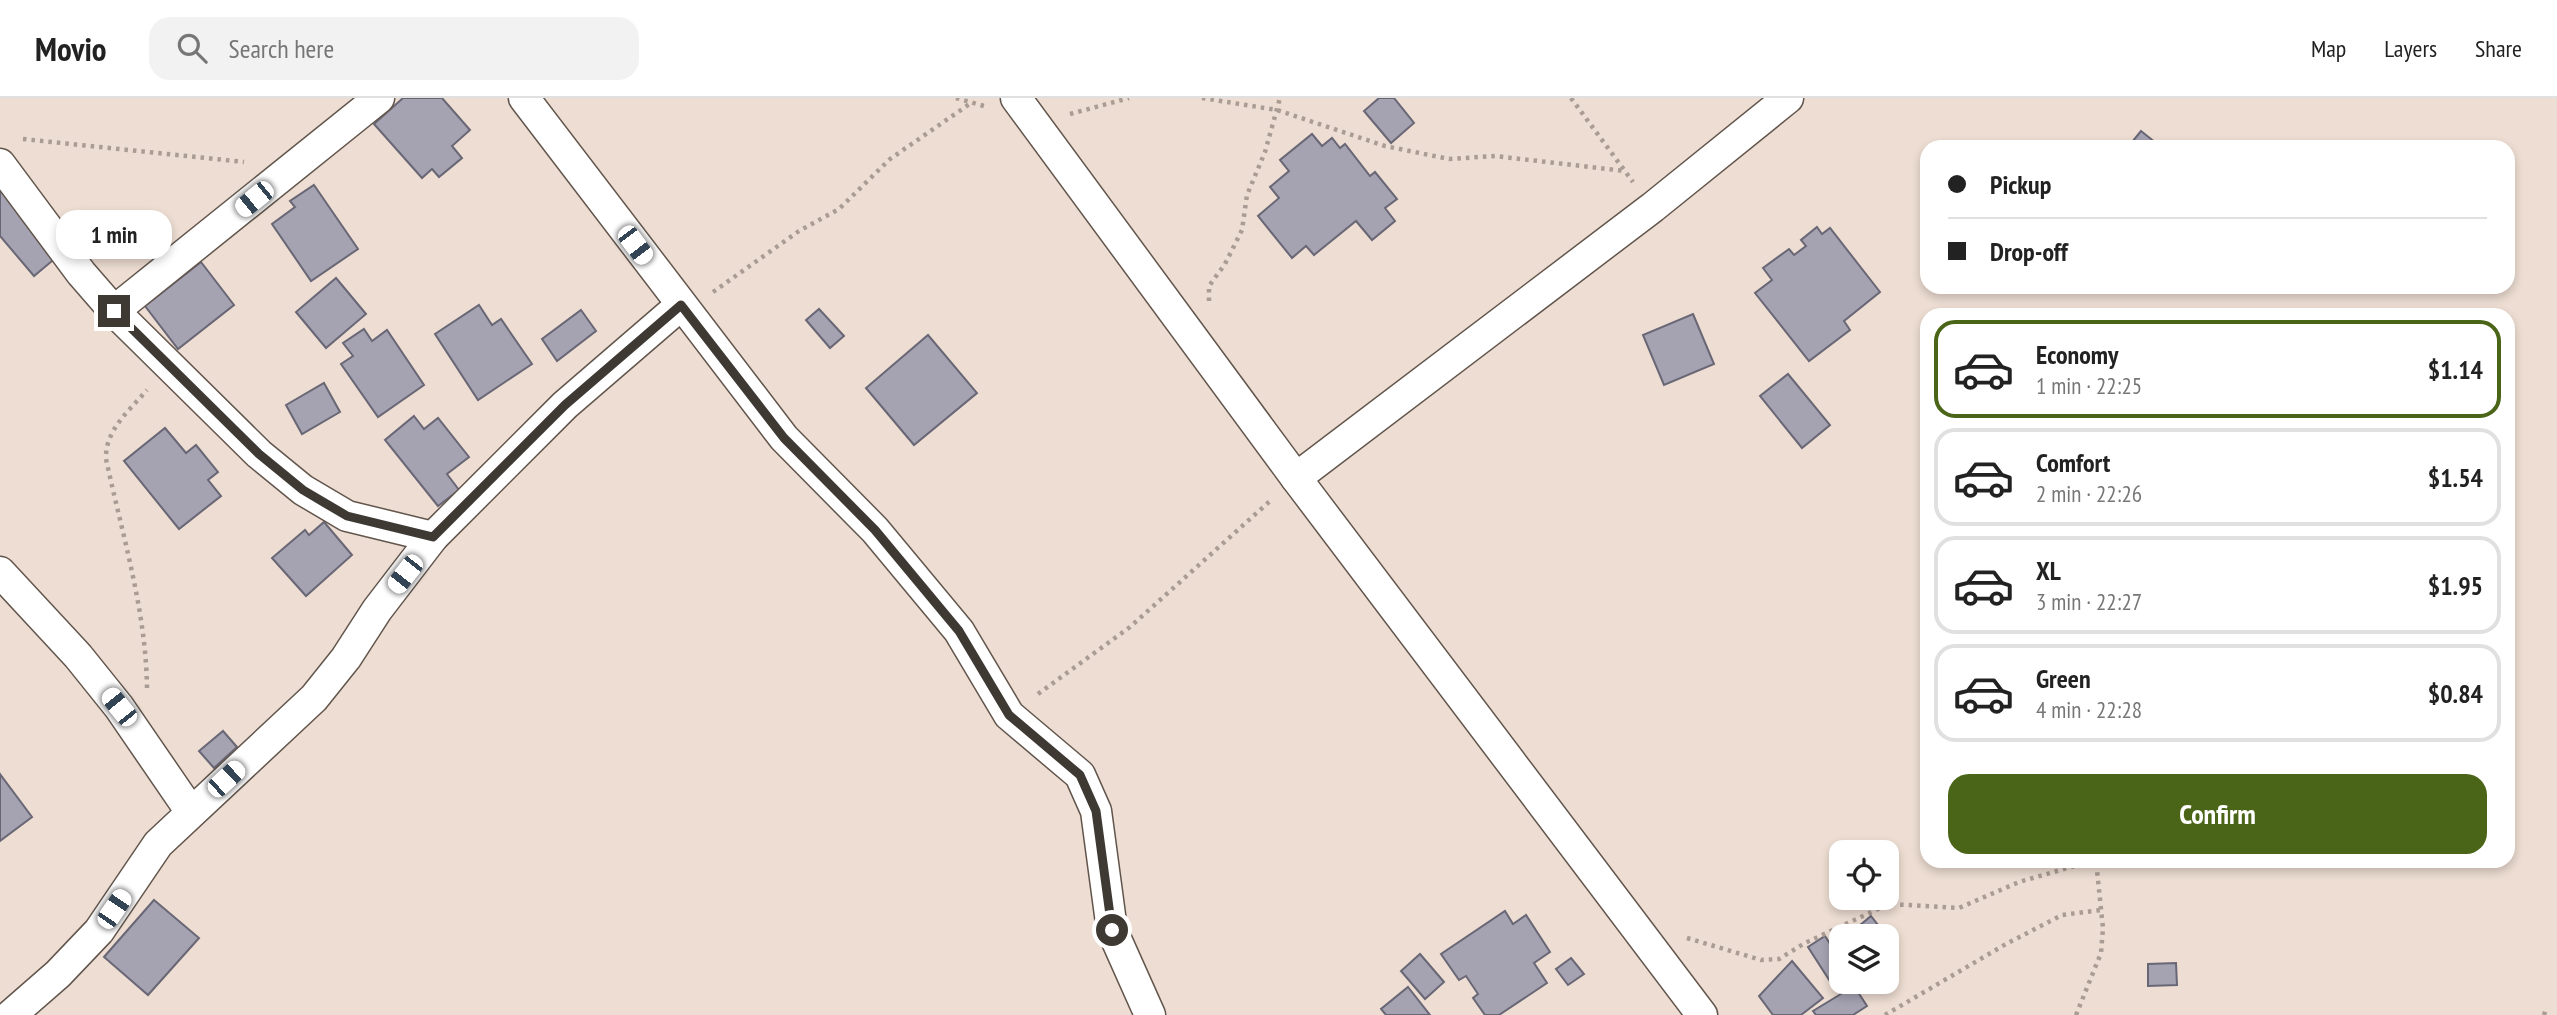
<!DOCTYPE html>
<html lang="en">
<head>
<meta charset="utf-8">
<style>
  :root { --surface:#fff; --page:#f2f2f2; --text:#222; --muted:#767676; --line:#e0e0e0; --accent:#4a6517 }
  body { margin:0; font-family:"PT Sans Narrow",sans-serif; background:var(--page); color:var(--text); height:100vh; display:flex; flex-direction:column; font-size:26px; white-space:nowrap }
  * { box-sizing:border-box; margin:0 }
  p { font-size:23px; color:var(--muted) }
  .icon { flex:none; width:38px; height:38px; fill:none; stroke:currentColor; stroke-width:2; stroke-linecap:round; stroke-linejoin:round }
  .map { position:relative; flex:1; overflow:hidden }
  .drawer { position:absolute; left:1920px; top:210px; width:595px; height:560px; display:flex; flex-direction:column; background:var(--surface); border-radius:21px; box-shadow:0 4px 10px #0003 }
  .drawer>* { flex:none }
  .guide { position:absolute; left:1920px; top:42px; width:595px; height:154px; border-radius:21px; box-shadow:0 4px 10px #0003; display:grid; align-content:center; height:154px; padding:0 28px; background:var(--surface) }
  .fabs { position:absolute; left:1829px; top:742px; display:grid; gap:14px }
  .fabs a { display:grid; place-items:center; width:70px; height:70px; border-radius:14px; background:var(--surface); box-shadow:0 4px 10px #0003; font-size:35px }
  .end { position:absolute; width:32px; height:32px; margin:-16px; border:9px solid #3f3934; background:#fff; box-shadow:0 0 0 4px #fff }
  .from { border-radius:50% }
  .bubble { position:absolute; height:49px; border-radius:21px; background:var(--surface); box-shadow:0 4px 10px #0003; font-size:23px; font-weight:700; line-height:49px; text-align:center }
  .car { position:absolute; width:21px; height:42px; margin:-21px -10px; border-radius:9px; box-shadow:0 0 5px 2px #0007; background:linear-gradient(#fff 24%,#345 0 40%,#fff 0 76%,#345 0 86%,#fff 0) }
  .guide b { display:flex; align-items:center; gap:24px; height:66px; font-size:26px }
  .guide b+b { border-top:2px solid var(--line) }
  .guide i { width:18px; height:18px; background:var(--text) }
  ul { padding:12px 0 0; list-style:none }
  li { display:flex; align-items:center; gap:21px; height:98px; margin:0 14px 10px; padding:0 14px; border:4px solid var(--line); border-radius:21px }
  li div { flex:1 }
  li b { display:block; font-size:26px }
  li em { font-style:normal; font-weight:700 }
  li.active { border-color:var(--accent) }
  li>.icon { width:63px; height:63px; stroke-width:1.5 }
  .action { display:flex; gap:14px; margin-top:auto; padding:14px 28px }
  .action a { flex:1; height:80px; border-radius:21px; background:var(--accent); color:#fff; font-size:28px; font-weight:700; line-height:80px; text-align:center }
  header { display:flex; align-items:center; gap:42px; box-sizing:border-box; height:98px; padding:0 35px; background:var(--surface); border-bottom:2px solid var(--line) }
  header strong { font-size:33px }
  nav { display:flex; gap:38px; margin-inline-start:auto; font-size:24px }
  .search { width:490px; height:63px; background:var(--page); display:flex; align-items:center; gap:18px; box-sizing:border-box; padding:0 24px; border-radius:21px; color:var(--muted); font-size:26px }
  .map>svg:first-child { display:block }
  .building { fill:#a5a3b2; stroke:#696775; stroke-width:2 }
  .lines { fill:none; stroke-linecap:round; stroke-linejoin:round }
  .minor-casing { stroke:#62554c; stroke-width:33 }
  .path { stroke:#a99c94; stroke-width:4.5; stroke-dasharray:3.5 5; stroke-linecap:butt }
  .minor { stroke:#fff; stroke-width:30 }
  .route { stroke:#3f3934; stroke-width:9 }
</style>
</head>
<body>
<header>
<strong>Movio</strong>
<div class="search"><svg class="icon" aria-label="search" viewBox="0 0 24 24"><circle cx="10" cy="10" r="6"/><path d="M15 15l6 6"/></svg>Search here</div>
<nav><a>Map</a><a>Layers</a><a>Share</a></nav>
</header>
<div class="map">
<svg width="2557" height="917" viewBox="0 0 2557 917">
  <rect width="100%" height="100%" fill="#edddd2"/>
  <!-- building -->
  <g class="building">
    <path d="M403 0H442L470 32 452 48 462 60 439 79 432 71 422 80 374 26Z"/>
    <path d="M1379 0H1394L1414 25 1391 45 1364 13Z"/>
    <path d="M2141 33 2161 49H2128Z"/>
    <path d="M1312 36 1322 48 1332 40 1340 50 1345 46 1370 78 1375 74 1397 101 1385 110 1395 123 1372 142 1356 123 1314 157 1306 148 1292 160 1258 118 1279 100 1270 89 1289 73 1280 62Z"/>
    <path d="M314 87 358 151 311 183 272 126 295 109 290 103Z"/>
    <path d="M0 90 58 158 34 178 0 138Z"/>
    <path d="M1817 129 1822 136 1830 130 1880 194 1844 223 1850 232 1809 263 1755 195 1772 182 1763 170 1789 151 1794 157 1806 148 1801 142Z"/>
    <path d="M201 164 234 207 178 251 145 208Z"/>
    <path d="M336 180 366 216 326 250 296 214Z"/>
    <path d="M479 207 492 227 501 221 532 266 478 302 435 236Z"/>
    <path d="M819 211 844 238 830 250 806 222Z"/>
    <path d="M581 212 596 233 557 263 542 241Z"/>
    <path d="M1693 216 1714 266 1664 287 1643 237Z"/>
    <path d="M364 231 372 243 387 232 424 287 378 319 341 266 353 258 343 245Z"/>
    <path d="M928 237 977 295 914 347 866 290Z"/>
    <path d="M1788 276 1830 327 1802 350 1760 298Z"/>
    <path d="M324 285 340 314 302 336 286 307Z"/>
    <path d="M414 318 424 331 438 320 469 359 447 376 459 392 438 408 385 342Z"/>
    <path d="M165 330 186 355 196 347 218 374 208 382 221 398 179 431 124 363Z"/>
    <path d="M324 424 352 457 306 498 272 460 305 432 309 437Z"/>
    <path d="M223 633 237 649 214 670 199 653Z"/>
    <path d="M0 676 32 719 0 743Z"/>
    <path d="M154 802 199 840 148 897 104 859Z"/>
    <path d="M1505 813 1513 826 1526 817 1550 854 1534 865 1547 885 1499 917H1485L1473 900 1478 896 1466 878 1459 882 1441 856Z"/>
    <path d="M1871 818 1889 841 1886 842V838H1847Z"/>
    <path d="M1825 838 1841 863V884H1846L1835 891 1808 849Z"/>
    <path d="M1420 856 1444 884 1425 901 1401 873Z"/>
    <path d="M1571 860 1584 876 1568 887 1556 871Z"/>
    <path d="M1792 863 1823 900 1801 917H1773L1759 898Z"/>
    <path d="M2176 865 2177 887 2148 888V866Z"/>
    <path d="M1854 888 1867 908 1853 917H1816L1813 913Z"/>
    <path d="M1408 889 1430 917H1386L1381 911Z"/>
  </g>
  <g class="lines">
    <!-- minor casing -->
    <g class="minor-casing">
      <g id="minor">
        <path d="M524 0 784 340 875 432 959 533 1009 617 1080 677 1096 713 1112 832 1150 917"/>
        <path d="M1016 0 1296 380 1702 917"/>
        <path d="M0 66 81 175 114 213 259 356 303 392 347 418 433 439"/>
        <path d="M114 213 379 0"/>
        <path d="M1296 380 1653 109 1788 0"/>
        <path d="M0 474 78 558 119 609 191 714"/>
        <path d="M11 917 58 876 99 833 158 746 314 600 346 560 377 512 433 439 565 307 681 207"/>
      </g>
    </g>
    <!-- path -->
    <g class="path">
      <path d="M956 0 984 8"/>
      <path d="M1202 0 1277 12 1385 48 1449 61 1495 58 1625 73"/>
      <path d="M1571 0 1633 84"/>
      <path d="M1070 16 1129 0"/>
      <path d="M23 41 244 64"/>
      <path d="M713 194 799 133 839 111 890 61 971 5"/>
      <path d="M1209 203V188L1225 166 1242 132 1247 97 1265 54 1280 0"/>
      <path d="M147 590C146 512 122 436 106 361 105 332 129 313 147 292"/>
      <path d="M1038 596 1130 529 1270 403"/>
      <path d="M1687 840 1761 862 1779 861 1805 845 1889 806 1959 810 2019 784 2092 763"/>
      <path d="M1885 917 2006 846 2062 817 2101 812"/>
      <path d="M2076 917 2101 855 2103 830 2096 763"/>
      <path d="M2544 917 2546 911"/>
    </g>
    <!-- minor -->
    <use href="#minor" class="minor"/>
  </g>
  <g class="lines">
    <!-- route -->
    <path class="route" d="M114 213 259 356 303 392 347 418 433 439 565 307 681 207 784 340 875 432 959 533 1009 617 1080 677 1096 713 1112 832"/>
  </g>
</svg>
<div class="fabs">
<a><svg class="icon" aria-label="locate" viewBox="0 0 24 24"><circle cx="12" cy="12" r="6"/><path d="M12 2v4M12 18v4M2 12h4M18 12h4"/></svg></a>
<a><svg class="icon" aria-label="layers" viewBox="0 0 24 24"><path d="M12 4l9 5-9 5-9-5zM3 14l9 5 9-5"/></svg></a>
</div>
<i class="end from" style="left:1112px;top:832px"></i>
<i class="end" style="left:114px;top:213px"></i>
<div class="bubble" style="left:56px;top:112px;width:116px">1 min</div>
<i class="car" style="left:254px;top:101px;rotate:231deg"></i>
<i class="car" style="left:635px;top:147px;rotate:143deg"></i>
<i class="car" style="left:405px;top:476px;rotate:218deg"></i>
<i class="car" style="left:119px;top:609px;rotate:321deg"></i>
<i class="car" style="left:226px;top:681px;rotate:47deg"></i>
<i class="car" style="left:114px;top:811px;rotate:34deg"></i>
<div class="guide">
<b><i class="from"></i>Pickup</b>
<b><i></i>Drop-off</b>
</div>
<section class="drawer">
<ul>
<li class="active"><svg class="icon" aria-label="car" viewBox="0 0 24 24"><path d="M5 17H2v-5l4-1 3-4h7l3 4 3 1v5h-3M9 17h6M6 11h13"/><circle cx="7" cy="17" r="2"/><circle cx="17" cy="17" r="2"/></svg><div><b>Economy</b><p>1 min · 22:25</p></div><em>$1.14</em></li>
<li><svg class="icon" aria-label="car" viewBox="0 0 24 24"><path d="M5 17H2v-5l4-1 3-4h7l3 4 3 1v5h-3M9 17h6M6 11h13"/><circle cx="7" cy="17" r="2"/><circle cx="17" cy="17" r="2"/></svg><div><b>Comfort</b><p>2 min · 22:26</p></div><em>$1.54</em></li>
<li><svg class="icon" aria-label="car" viewBox="0 0 24 24"><path d="M5 17H2v-5l4-1 3-4h7l3 4 3 1v5h-3M9 17h6M6 11h13"/><circle cx="7" cy="17" r="2"/><circle cx="17" cy="17" r="2"/></svg><div><b>XL</b><p>3 min · 22:27</p></div><em>$1.95</em></li>
<li><svg class="icon" aria-label="car" viewBox="0 0 24 24"><path d="M5 17H2v-5l4-1 3-4h7l3 4 3 1v5h-3M9 17h6M6 11h13"/><circle cx="7" cy="17" r="2"/><circle cx="17" cy="17" r="2"/></svg><div><b>Green</b><p>4 min · 22:28</p></div><em>$0.84</em></li>
</ul>
<div class="action"><a>Confirm</a></div>
</section>
</div>
</body>
</html>
